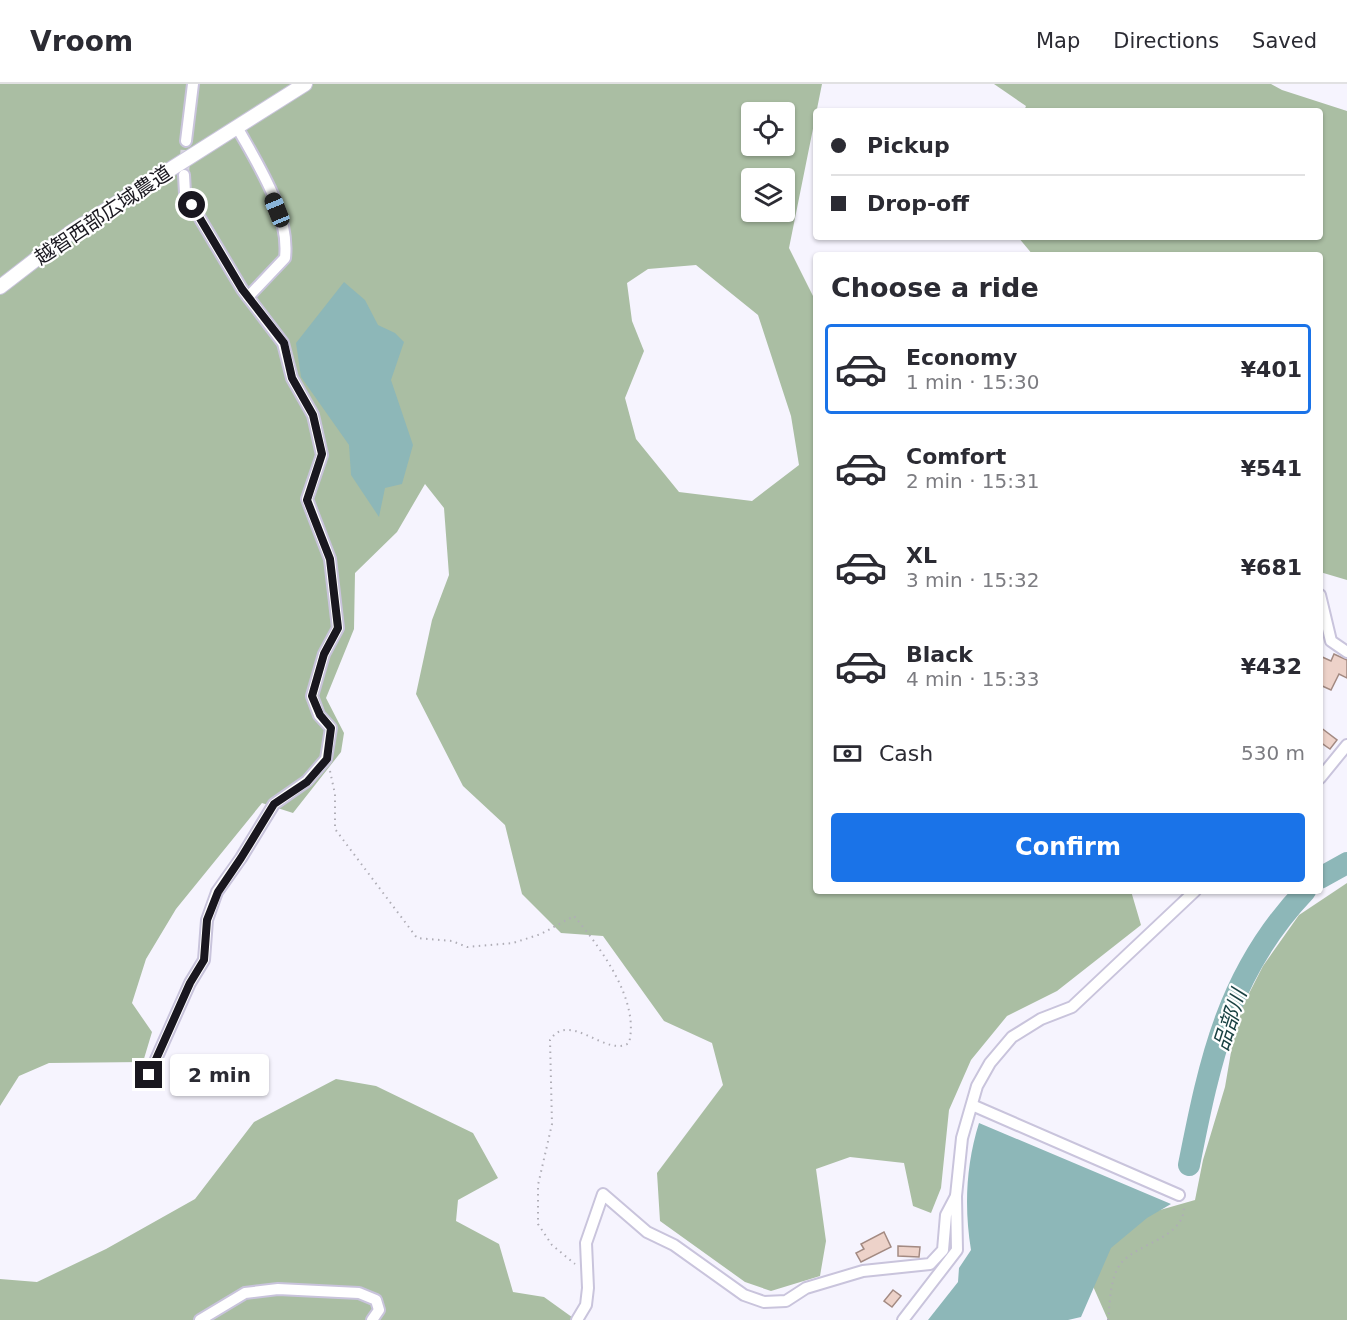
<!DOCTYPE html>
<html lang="en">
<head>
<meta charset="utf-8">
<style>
  :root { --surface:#fff; --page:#f7f7f7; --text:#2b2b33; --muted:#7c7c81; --line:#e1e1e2; --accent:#1a73e8 }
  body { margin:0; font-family:"DejaVu Sans","Noto Sans JP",sans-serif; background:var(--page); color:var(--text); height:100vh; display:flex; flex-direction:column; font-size:22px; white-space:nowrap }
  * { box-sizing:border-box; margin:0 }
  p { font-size:20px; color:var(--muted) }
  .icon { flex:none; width:33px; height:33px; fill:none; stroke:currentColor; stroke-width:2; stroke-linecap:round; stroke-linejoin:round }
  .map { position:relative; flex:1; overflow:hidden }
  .drawer { position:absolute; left:813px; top:168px; width:510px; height:642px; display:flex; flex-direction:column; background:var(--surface); border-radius:6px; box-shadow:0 2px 4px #0004 }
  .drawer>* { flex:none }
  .hud { position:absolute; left:813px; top:24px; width:510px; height:132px; border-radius:6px; box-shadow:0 2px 4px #0004; display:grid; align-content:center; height:132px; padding:0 18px; background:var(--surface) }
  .controls { position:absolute; left:741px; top:18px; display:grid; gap:12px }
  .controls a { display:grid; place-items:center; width:54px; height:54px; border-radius:6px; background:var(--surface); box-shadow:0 2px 4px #0004; font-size:30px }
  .end { position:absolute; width:27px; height:27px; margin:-14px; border:8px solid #19171f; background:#fff; box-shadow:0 0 0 3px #fff }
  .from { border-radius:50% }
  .bubble { position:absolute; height:42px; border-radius:6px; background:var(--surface); box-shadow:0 2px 4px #0004; font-size:20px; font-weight:800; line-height:42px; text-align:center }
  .car { position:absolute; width:18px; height:36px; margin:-18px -9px; border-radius:8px; box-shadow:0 0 4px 2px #0007; background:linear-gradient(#222 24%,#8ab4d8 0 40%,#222 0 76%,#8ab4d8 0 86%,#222 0) }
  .hud b { display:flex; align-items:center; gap:21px; height:57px; font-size:22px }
  .hud b+b { border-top:2px solid var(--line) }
  .hud i { width:15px; height:15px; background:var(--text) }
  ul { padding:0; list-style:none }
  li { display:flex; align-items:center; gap:18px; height:90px; margin:0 12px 9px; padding:0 6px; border:3px solid transparent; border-radius:6px }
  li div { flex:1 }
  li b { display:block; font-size:22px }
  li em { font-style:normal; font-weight:800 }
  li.active { border-color:var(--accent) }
  li>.icon { width:54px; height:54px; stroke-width:1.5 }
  h2 { padding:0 18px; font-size:27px; line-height:72px }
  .pay { display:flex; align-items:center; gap:15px; height:66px; padding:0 18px; font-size:22px }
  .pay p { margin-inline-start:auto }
  .action { display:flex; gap:12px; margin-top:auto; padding:12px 18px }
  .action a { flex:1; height:69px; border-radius:6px; background:var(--accent); color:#fff; font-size:24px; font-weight:800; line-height:69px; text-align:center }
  header { display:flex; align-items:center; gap:36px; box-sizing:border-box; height:84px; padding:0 30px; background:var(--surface); border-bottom:2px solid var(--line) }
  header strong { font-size:28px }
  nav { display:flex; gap:33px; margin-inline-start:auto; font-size:21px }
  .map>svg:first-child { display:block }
  .forest { fill:#aabea3; fill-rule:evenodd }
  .water { fill:#8db7b8 }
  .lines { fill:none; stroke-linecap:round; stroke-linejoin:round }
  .river { stroke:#8db7b8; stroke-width:22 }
  .building { fill:#edd2c9; stroke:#a38a82; stroke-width:1.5 }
  .minor-tunnel { stroke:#d5d3dd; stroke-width:10; stroke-dasharray:10 5; stroke-linecap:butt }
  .minor-casing { stroke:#c9c4dc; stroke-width:14 }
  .tertiary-casing { stroke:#c9c4dc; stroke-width:16 }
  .path { stroke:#afadb6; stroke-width:2; stroke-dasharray:1.5 4.5; stroke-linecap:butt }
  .minor { stroke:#fff; stroke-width:10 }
  .tertiary { stroke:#fff; stroke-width:14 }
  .route { stroke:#19171f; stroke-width:8 }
  .labels { text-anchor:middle; stroke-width:4.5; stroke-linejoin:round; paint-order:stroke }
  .street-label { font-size:20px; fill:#19171f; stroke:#fff }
  .water-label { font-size:21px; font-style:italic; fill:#173f40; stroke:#fff }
</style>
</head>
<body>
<header>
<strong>Vroom</strong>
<nav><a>Map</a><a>Directions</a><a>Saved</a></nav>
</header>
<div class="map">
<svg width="1347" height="1236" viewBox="0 0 1347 1236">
  <rect width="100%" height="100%" fill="#f6f4fe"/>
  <!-- forest -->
  <g class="forest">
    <path d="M0 0H822L789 164 816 218V807H1131L1141 841 1057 907 1007 932 971 976 949 1026 941 1104 931 1129 913 1122 904 1079 850 1073 816 1085 826 1157 820 1192 771 1207 745 1198 660 1137 657 1089 723 1001 712 959 664 937 603 852 561 849 522 810 505 741 463 702 416 610 432 536 449 491 444 424 425 400 397 448 355 489 354 545 326 614 344 649 341 668 293 729 262 719 176 825 146 875 132 919 152 948 143 978 49 979 19 992 0 1022ZM752 28H784V62H752ZM752 94H784V128H752ZM696 181 758 231 791 332 799 381 752 417 679 408 636 355 625 314 644 267 632 237 627 199 648 185Z"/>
    <path d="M994 0H1271L1282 6 1347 27V496L1320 488V171H1033L1018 153H1320V27H1024L1026 22Z"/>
    <path d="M1347 799V1236H1108L1088 1191 1105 1155 1153 1128 1195 1116 1203 1076 1225 1003 1237 933 1263 882 1299 831Z"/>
    <path d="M336 995 376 1002 473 1049 498 1094 458 1116 456 1137 499 1160 513 1208 544 1213 576 1236H0V1195L37 1198 106 1165 195 1115 254 1038Z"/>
  </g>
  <!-- water -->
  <g class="water">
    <path d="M344 198 365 216 378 241 395 249 404 258 391 296 413 361 402 400 385 404 379 433 351 391 349 361 301 293 296 259Z"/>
    <path d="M979 1039 1171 1120 1147 1134 1111 1164 1081 1233 1068 1236H928L958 1198 959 1184 971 1166C964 1123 966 1081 979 1039Z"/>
  </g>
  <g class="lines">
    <!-- river -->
    <g class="river">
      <path d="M1320 794 1347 779"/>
      <path d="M1189 1081C1210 975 1228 888 1305 807"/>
    </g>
  </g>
  <!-- building -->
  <g class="building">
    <path d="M1334 570 1347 576V594L1339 590 1331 606 1320 601V572L1331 577Z"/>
    <path d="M1320 643 1337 656 1330 665 1320 658Z"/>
    <path d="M884 1148 891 1163 861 1178 856 1169 864 1165 861 1160Z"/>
    <path d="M898 1162 920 1163 919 1173 898 1172Z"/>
    <path d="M893 1206 901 1212 892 1223 884 1217Z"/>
  </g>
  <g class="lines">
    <!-- minor-tunnel -->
    <path class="minor-tunnel" d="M184 91 186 57"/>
    <!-- minor casing -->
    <g class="minor-casing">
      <g id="minor">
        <path d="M237 43C258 81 290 129 285 174L248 213"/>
        <path d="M186 57 193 0"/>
        <path d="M1320 511 1331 557 1347 568"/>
        <path d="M1320 694 1347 661"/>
        <path d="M149 991 190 899 204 876 207 836 217 808 241 774 274 720 307 697 326 675 331 644 319 631 312 612 324 570 338 544 330 475 307 415 322 371 313 331 292 294 283 259 242 205 192 121 185 109 184 91"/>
        <path d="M972 1021 1179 1111"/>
        <path d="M200 1236 245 1209 278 1205 359 1209 376 1216 379 1226 372 1236"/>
        <path d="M577 1236 586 1221 588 1204 586 1159 603 1110 647 1148 674 1161 744 1211 764 1218 786 1217 806 1204 863 1187 930 1180 943 1166 946 1131 956 1112"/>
        <path d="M903 1236 957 1166 956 1112 962 1054 977 1002 990 979 1012 953 1041 935 1072 923 1195 807"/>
      </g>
    </g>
    <!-- tertiary casing -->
    <g class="tertiary-casing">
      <path id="tertiary" d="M0 203 70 149 305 0"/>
    </g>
    <!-- path -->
    <g class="path">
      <path d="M330 687 335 710V745L417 854 452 857 467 863 513 859 541 850 574 832C600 863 640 916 629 959 606 974 570 926 550 956L552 1040 538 1101V1140L552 1161 575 1180"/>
      <path d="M1108 1236C1110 1219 1110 1191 1122 1178 1141 1158 1185 1153 1184 1122"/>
    </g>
    <!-- minor -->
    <use href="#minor" class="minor"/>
    <!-- tertiary -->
    <use href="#tertiary" class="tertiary"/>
  </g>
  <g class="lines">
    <!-- route -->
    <path class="route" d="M149 991 190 899 204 876 207 836 218 808 241 774 274 720 307 698 327 675 331 644 320 631 312 612 324 570 338 544 330 475 307 416 322 370 313 331 292 294 284 259 242 205 192 121"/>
  </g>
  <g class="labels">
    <!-- street labels -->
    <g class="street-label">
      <text transform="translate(103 131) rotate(-34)" y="7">越智西部広域農道</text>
    </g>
    <!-- water labels -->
    <g class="water-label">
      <text transform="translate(1230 936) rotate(-72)" y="7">品部川</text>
    </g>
  </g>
</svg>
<div class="controls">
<a><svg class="icon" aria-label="locate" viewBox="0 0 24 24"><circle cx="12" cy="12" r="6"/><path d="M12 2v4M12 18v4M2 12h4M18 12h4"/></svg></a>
<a><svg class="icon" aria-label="layers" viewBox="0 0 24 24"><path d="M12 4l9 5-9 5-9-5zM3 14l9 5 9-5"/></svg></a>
</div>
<i class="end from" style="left:192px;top:121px"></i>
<i class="end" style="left:149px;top:991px"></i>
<div class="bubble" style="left:170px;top:970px;width:99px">2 min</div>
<i class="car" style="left:277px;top:126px;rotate:338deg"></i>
<div class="hud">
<b><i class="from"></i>Pickup</b>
<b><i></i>Drop-off</b>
</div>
<section class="drawer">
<h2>Choose a ride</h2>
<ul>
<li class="active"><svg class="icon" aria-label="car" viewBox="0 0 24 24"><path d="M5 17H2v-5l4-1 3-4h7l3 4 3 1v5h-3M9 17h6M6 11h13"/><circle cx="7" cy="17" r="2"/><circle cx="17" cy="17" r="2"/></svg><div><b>Economy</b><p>1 min · 15:30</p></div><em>¥401</em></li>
<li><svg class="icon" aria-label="car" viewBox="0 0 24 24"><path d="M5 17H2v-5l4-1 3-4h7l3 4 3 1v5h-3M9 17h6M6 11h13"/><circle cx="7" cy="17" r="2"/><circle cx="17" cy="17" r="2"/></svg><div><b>Comfort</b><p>2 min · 15:31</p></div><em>¥541</em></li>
<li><svg class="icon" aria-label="car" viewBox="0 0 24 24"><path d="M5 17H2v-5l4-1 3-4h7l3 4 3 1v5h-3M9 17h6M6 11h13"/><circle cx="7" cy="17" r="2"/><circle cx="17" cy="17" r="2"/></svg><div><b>XL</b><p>3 min · 15:32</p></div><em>¥681</em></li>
<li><svg class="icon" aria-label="car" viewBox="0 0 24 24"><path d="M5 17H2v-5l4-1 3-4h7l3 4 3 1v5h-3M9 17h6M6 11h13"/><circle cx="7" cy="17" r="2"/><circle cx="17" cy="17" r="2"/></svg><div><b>Black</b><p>4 min · 15:33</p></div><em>¥432</em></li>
</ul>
<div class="pay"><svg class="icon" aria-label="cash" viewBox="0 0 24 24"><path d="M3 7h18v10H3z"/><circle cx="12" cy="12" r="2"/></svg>Cash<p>530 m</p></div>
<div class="action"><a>Confirm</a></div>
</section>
</div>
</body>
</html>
